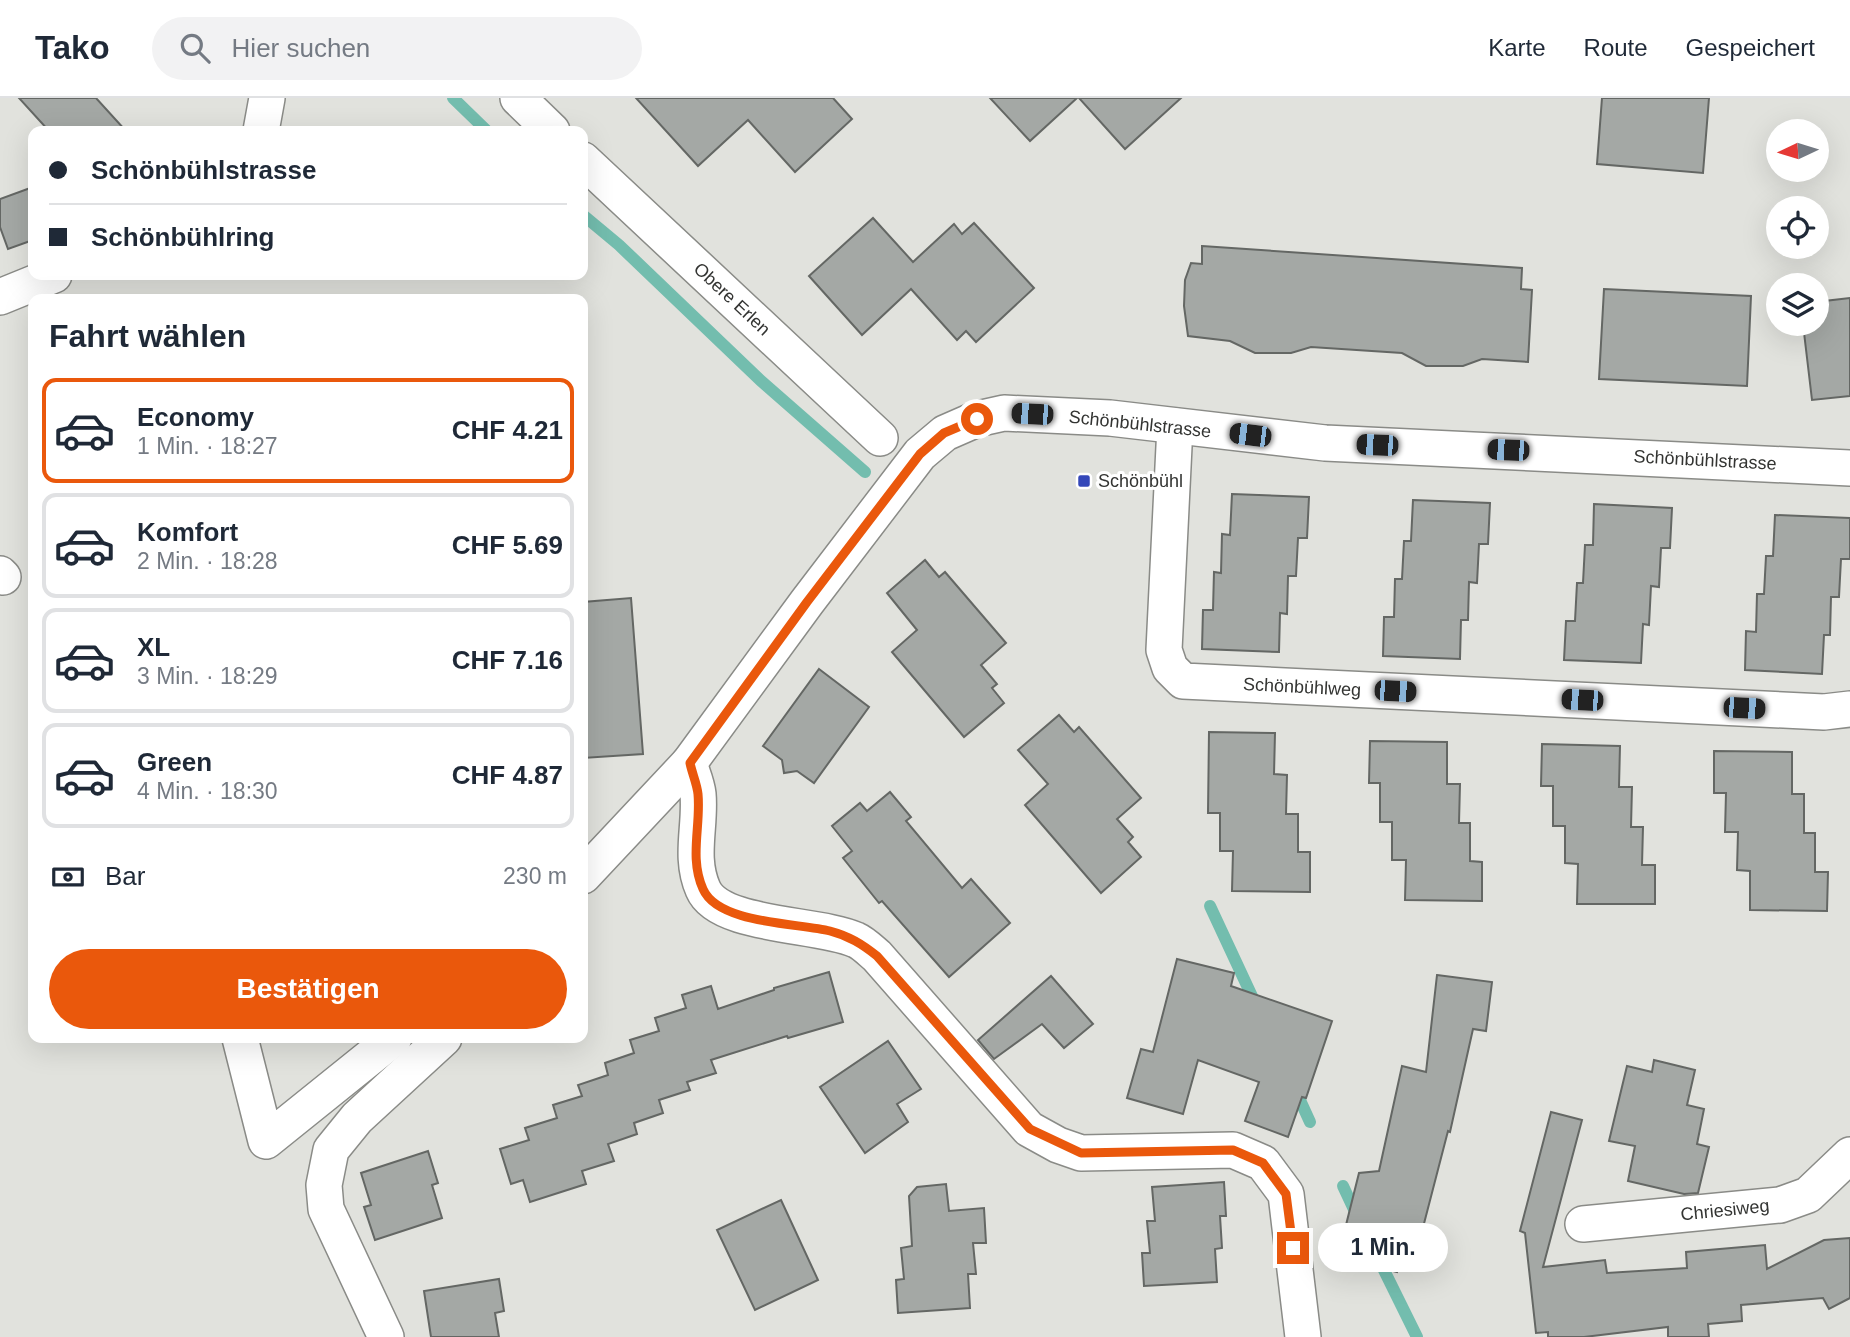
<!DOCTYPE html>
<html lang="de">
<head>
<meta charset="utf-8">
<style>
  :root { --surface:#fff; --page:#f2f2f3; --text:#1f2937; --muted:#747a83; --line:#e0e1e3; --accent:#ea580c }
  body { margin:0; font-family:Arial,sans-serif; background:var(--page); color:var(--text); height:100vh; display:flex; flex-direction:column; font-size:26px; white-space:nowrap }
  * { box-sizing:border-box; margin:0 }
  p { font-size:23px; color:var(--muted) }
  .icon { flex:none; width:38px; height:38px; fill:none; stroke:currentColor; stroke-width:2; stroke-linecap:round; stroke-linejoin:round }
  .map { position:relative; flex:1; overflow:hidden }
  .details { position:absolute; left:28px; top:196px; width:560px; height:749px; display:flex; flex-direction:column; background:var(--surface); border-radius:14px; box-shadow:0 7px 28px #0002 }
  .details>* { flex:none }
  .guide { position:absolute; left:28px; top:28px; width:560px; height:154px; border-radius:14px; box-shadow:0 7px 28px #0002; display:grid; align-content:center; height:154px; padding:0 21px; background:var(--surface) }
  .needle { width:46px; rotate:266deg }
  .fabs { position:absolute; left:1766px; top:21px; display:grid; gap:14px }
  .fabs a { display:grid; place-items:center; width:63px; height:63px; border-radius:50%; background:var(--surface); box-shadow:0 7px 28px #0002; font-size:35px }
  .end { position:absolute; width:32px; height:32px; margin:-16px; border:9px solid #ea580c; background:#fff; box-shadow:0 0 0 4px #fff }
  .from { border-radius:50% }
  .bubble { position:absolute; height:49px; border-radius:24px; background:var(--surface); box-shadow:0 7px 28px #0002; font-size:23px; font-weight:700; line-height:49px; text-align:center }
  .car { position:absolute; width:21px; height:42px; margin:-21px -10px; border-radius:9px; box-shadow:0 0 5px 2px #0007; background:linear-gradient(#222 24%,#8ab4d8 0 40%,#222 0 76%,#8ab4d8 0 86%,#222 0) }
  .guide b { display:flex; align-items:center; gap:24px; height:66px; font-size:26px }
  .guide b+b { border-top:2px solid var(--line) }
  .guide i { width:18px; height:18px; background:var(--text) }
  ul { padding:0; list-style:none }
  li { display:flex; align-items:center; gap:21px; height:105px; margin:0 14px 10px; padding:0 7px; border:4px solid var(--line); border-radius:14px }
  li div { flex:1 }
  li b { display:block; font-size:26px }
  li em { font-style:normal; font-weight:700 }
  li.current { border-color:var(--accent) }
  li>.icon { width:63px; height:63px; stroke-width:1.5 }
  h2 { padding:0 21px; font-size:32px; line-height:84px }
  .pay { display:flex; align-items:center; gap:18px; height:77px; padding:0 21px; font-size:26px }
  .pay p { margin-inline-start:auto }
  .cta { display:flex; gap:14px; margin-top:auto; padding:14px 21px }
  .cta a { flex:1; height:80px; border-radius:42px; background:var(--accent); color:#fff; font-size:28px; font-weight:700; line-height:80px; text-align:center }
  header { display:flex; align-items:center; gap:42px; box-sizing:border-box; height:98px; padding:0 35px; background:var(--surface); border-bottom:2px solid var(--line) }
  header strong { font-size:33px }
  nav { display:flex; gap:38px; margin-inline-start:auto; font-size:24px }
  .search { width:490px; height:63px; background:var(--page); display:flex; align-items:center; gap:18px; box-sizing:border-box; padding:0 24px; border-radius:38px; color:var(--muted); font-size:26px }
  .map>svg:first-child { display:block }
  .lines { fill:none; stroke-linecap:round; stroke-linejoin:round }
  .stream { stroke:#73bdae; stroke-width:12 }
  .building { fill:#a4a8a5; stroke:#646764; stroke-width:2 }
  .street-casing { stroke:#8a8b87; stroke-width:38 }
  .street { stroke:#fff; stroke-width:35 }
  .route { stroke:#ea580c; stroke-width:9 }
  .poi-dot { fill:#3447b9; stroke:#fff; stroke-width:2.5 }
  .labels { text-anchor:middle; stroke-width:6; stroke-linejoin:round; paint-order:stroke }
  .street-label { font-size:18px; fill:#333432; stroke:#fff }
  .poi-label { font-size:18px; fill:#333432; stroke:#fff; text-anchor:start }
</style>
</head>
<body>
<header>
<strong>Tako</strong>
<div class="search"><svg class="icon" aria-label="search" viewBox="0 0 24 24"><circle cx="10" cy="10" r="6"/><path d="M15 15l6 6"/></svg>Hier suchen</div>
<nav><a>Karte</a><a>Route</a><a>Gespeichert</a></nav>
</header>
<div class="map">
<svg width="1850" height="1239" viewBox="0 0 1850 1239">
  <rect width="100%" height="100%" fill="#e1e2dd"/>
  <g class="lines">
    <!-- stream -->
    <g class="stream">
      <path d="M453 0 487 33"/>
      <path d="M583 117 619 147 760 282 865 374"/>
      <path d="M1210 808 1257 909"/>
      <path d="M1294 989 1310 1024"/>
      <path d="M1343 1088 1358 1120"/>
      <path d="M1377 1158 1417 1239"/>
    </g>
  </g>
  <!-- building -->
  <g class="building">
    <path d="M19 0H96L126 33H49Z"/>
    <path d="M636 0H833L852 21 795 74 748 22 698 68Z"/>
    <path d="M990 0H1077L1030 43Z"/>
    <path d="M1079 0H1181L1125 51Z"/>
    <path d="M1602 0H1709L1703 75 1597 66Z"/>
    <path d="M33 89V142L8 151 0 129V101Z"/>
    <path d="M873 120 913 164 954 126 962 136 974 125 1034 190 976 244 966 233 957 242 911 191 862 237 809 178Z"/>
    <path d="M1202 148 1522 170 1521 191 1532 192 1528 264 1482 261 1463 268H1426L1402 255 1311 249 1291 255H1255L1230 243 1188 238 1184 208 1185 182 1191 165 1202 166Z"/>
    <path d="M1604 191 1751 198 1747 288 1599 281Z"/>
    <path d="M1850 200V298L1812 302 1803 226H1816V204Z"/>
    <path d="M1232 396 1309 399 1307 440H1298L1296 478H1288L1287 516 1280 515 1279 554 1202 551 1203 512H1213L1214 474 1221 475 1222 436 1230 437Z"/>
    <path d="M1413 402 1490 405 1488 446H1479L1477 485 1469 484 1468 522H1461L1460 561 1383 558 1384 519H1394L1395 481H1402L1404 443H1411Z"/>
    <path d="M1594 406 1672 410 1670 450H1661L1659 489 1651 488 1649 527 1643 526 1641 565 1564 562 1566 523H1575L1577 485H1583L1585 447H1593Z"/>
    <path d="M1775 417 1850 420V461H1841L1839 499H1831L1830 537H1824L1822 576 1745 572 1746 533 1756 534 1757 496H1764L1766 458H1773Z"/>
    <path d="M925 462 939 479 945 474 1006 545 981 567 997 586 992 590 1004 605 964 639 892 554 917 532 887 495Z"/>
    <path d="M631 500 643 656 583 660V504Z"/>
    <path d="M819 571 869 609 814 685 797 673 784 675 782 662 763 648Z"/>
    <path d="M1059 617 1074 634 1079 629 1141 700 1117 721 1133 739 1128 744 1141 759 1101 795 1025 707 1048 686 1018 652Z"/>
    <path d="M1209 634 1275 635 1274 676 1287 677 1286 716H1298V754H1310V794L1232 793 1233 753H1220V715H1208Z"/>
    <path d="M1370 643 1447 644V686H1460L1459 725H1470V763L1482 764V803L1405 802 1406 762H1392V724H1380V685H1369Z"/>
    <path d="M1542 646 1620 648 1619 689H1632L1631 729H1643L1642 767H1655V806H1577L1578 766 1565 765V728H1553V688H1541Z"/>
    <path d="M1714 653 1792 654V696H1804V735H1815V774H1828L1827 813 1750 812V773L1737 772 1738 734H1725L1726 695H1714Z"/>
    <path d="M890 694 911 719 906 723 962 790 971 781 1010 825 949 879 882 803 879 805 843 760 852 753 832 728 860 705 867 713Z"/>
    <path d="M1177 861 1234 875 1231 888 1332 923 1306 1000 1302 999 1288 1039 1245 1023 1259 984 1198 962 1183 1016 1127 1000 1141 951 1153 954Z"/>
    <path d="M829 874 843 924 788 940 787 938 711 962 716 975 687 984 690 992 659 1002 663 1015 634 1025 637 1036 608 1046 614 1063 582 1073 586 1086 530 1104 523 1082 511 1086 500 1051 529 1042 525 1030 557 1020 553 1007 582 998 578 987 608 977 605 965 634 955 630 942 659 933 655 920 686 910 682 897 711 888 718 911 774 892V890Z"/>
    <path d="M1437 877 1492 884 1486 933 1473 931 1450 1034 1448 1033 1420 1141 1407 1137 1397 1174 1338 1159 1359 1075 1379 1073 1402 968 1426 974Z"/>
    <path d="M1051 878 1093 926 1064 950 1042 926 994 961 978 942Z"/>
    <path d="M888 943 921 991 897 1006 908 1024 865 1055 820 989Z"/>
    <path d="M1654 962 1695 972 1687 1007 1704 1011 1697 1046 1709 1049 1698 1095 1684 1096 1628 1083 1635 1048 1609 1043 1627 968 1652 974Z"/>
    <path d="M1551 1014 1582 1022 1543 1169 1605 1162 1607 1175 1687 1170 1686 1154 1765 1147 1767 1171 1824 1142 1850 1140V1200L1829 1211 1823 1200 1741 1207 1742 1223 1708 1226 1709 1239H1668V1229L1584 1239H1548V1234L1536 1235 1525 1135 1520 1133Z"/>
    <path d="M428 1053 438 1085 432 1087 442 1120 375 1142 364 1109 371 1107 361 1075Z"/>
    <path d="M1224 1084 1226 1118H1220L1222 1150 1215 1151 1217 1184 1144 1188 1142 1155H1150L1147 1123H1155L1152 1089Z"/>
    <path d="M946 1086 949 1113 984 1110 986 1145H973L976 1176H968L970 1210 898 1215 896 1182 904 1181 901 1150 912 1148 909 1098 917 1089Z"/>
    <path d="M781 1102 818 1182 755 1212 717 1132Z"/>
    <path d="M499 1181 504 1213 495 1215 499 1239H431L424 1193Z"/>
  </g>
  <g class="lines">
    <!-- street casing -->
    <g class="street-casing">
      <g id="street">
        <path d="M518 0 552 33"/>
        <path d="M261 33 267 0"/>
        <path d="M583 62 880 340"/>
        <path d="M0 199 54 177"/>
        <path d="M1175 328 1164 552 1170 570 1183 583 1824 614 1850 611"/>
        <path d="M0 476 3 479"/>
        <path d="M689 665C692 675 697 686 698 696 701 728 689 759 703 791 719 829 819 825 856 842 863 845 870 852 877 858L1029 1031 1058 1047 1081 1055 1233 1052 1263 1065 1286 1096 1303 1239"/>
        <path d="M583 778 689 665 807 504 920 356 945 335 977 321 1004 315 1110 320 1325 345 1850 370"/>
        <path d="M240 940 266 1043 394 940"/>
        <path d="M1583 1126 1780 1107 1808 1097 1850 1057"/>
        <path d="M386 1239 326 1111 324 1087 331 1052 357 1020 444 940"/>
      </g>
    </g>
    <!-- street -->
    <use href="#street" class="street"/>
  </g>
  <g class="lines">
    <!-- route -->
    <path class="route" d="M977 321 944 335 920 356 807 504 690 665C692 675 697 686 698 696 701 728 689 760 703 791 718 826 798 825 830 833 849 838 862 846 877 858L1030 1031 1081 1055 1233 1052 1263 1065 1286 1096 1293 1150"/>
  </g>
  <!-- markers -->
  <rect class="poi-dot" x="1077" y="376" width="14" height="14" rx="3.5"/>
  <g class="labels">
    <!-- street labels -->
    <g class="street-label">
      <text transform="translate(732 201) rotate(43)" y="6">Obere Erlen</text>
      <text transform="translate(1140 326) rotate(6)" y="6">Schönbühlstrasse</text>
      <text transform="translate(1705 362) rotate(3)" y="6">Schönbühlstrasse</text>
      <text transform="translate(1302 589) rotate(3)" y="6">Schönbühlweg</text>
      <text transform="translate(1725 1112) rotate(-6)" y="6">Chriesiweg</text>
    </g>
    <!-- poi labels -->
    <g class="poi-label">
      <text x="1098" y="389">Schönbühl</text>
    </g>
  </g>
</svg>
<div class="fabs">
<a><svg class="needle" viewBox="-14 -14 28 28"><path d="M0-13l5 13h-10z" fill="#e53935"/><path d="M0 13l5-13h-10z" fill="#747a83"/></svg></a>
<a><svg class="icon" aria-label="locate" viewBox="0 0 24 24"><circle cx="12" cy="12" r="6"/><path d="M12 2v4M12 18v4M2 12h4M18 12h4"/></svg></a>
<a><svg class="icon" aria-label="layers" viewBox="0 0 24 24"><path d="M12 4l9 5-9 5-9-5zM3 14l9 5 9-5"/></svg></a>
</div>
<i class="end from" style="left:977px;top:321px"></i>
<i class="end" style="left:1293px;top:1150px"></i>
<div class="bubble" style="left:1318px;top:1125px;width:130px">1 Min.</div>
<i class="car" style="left:1032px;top:316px;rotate:273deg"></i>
<i class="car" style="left:1250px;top:337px;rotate:277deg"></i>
<i class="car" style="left:1377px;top:347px;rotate:272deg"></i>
<i class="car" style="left:1508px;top:352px;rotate:272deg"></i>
<i class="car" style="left:1395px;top:593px;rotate:93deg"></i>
<i class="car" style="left:1582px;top:602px;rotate:273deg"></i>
<i class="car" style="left:1744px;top:610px;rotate:93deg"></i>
<div class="guide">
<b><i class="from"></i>Schönbühlstrasse</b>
<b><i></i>Schönbühlring</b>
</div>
<section class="details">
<h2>Fahrt wählen</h2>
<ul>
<li class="current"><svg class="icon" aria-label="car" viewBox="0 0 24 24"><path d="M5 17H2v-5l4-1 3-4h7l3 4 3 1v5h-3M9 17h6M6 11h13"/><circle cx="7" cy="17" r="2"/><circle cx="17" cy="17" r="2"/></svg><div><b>Economy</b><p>1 Min. · 18:27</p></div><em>CHF 4.21</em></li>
<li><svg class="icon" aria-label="car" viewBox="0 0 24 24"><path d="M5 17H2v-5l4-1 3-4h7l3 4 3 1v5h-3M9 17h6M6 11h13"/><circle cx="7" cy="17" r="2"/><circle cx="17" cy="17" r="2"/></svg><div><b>Komfort</b><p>2 Min. · 18:28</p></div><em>CHF 5.69</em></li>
<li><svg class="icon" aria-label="car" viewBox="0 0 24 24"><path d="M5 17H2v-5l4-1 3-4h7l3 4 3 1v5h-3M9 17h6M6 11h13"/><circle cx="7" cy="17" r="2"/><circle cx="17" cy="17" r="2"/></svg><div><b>XL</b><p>3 Min. · 18:29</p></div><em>CHF 7.16</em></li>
<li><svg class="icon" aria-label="car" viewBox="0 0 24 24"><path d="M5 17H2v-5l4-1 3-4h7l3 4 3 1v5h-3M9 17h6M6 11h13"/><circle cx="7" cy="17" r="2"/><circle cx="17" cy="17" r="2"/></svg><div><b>Green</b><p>4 Min. · 18:30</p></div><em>CHF 4.87</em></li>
</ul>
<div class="pay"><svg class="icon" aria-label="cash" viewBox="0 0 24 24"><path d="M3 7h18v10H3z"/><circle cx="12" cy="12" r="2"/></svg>Bar<p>230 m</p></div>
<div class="cta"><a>Bestätigen</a></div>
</section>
</div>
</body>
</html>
